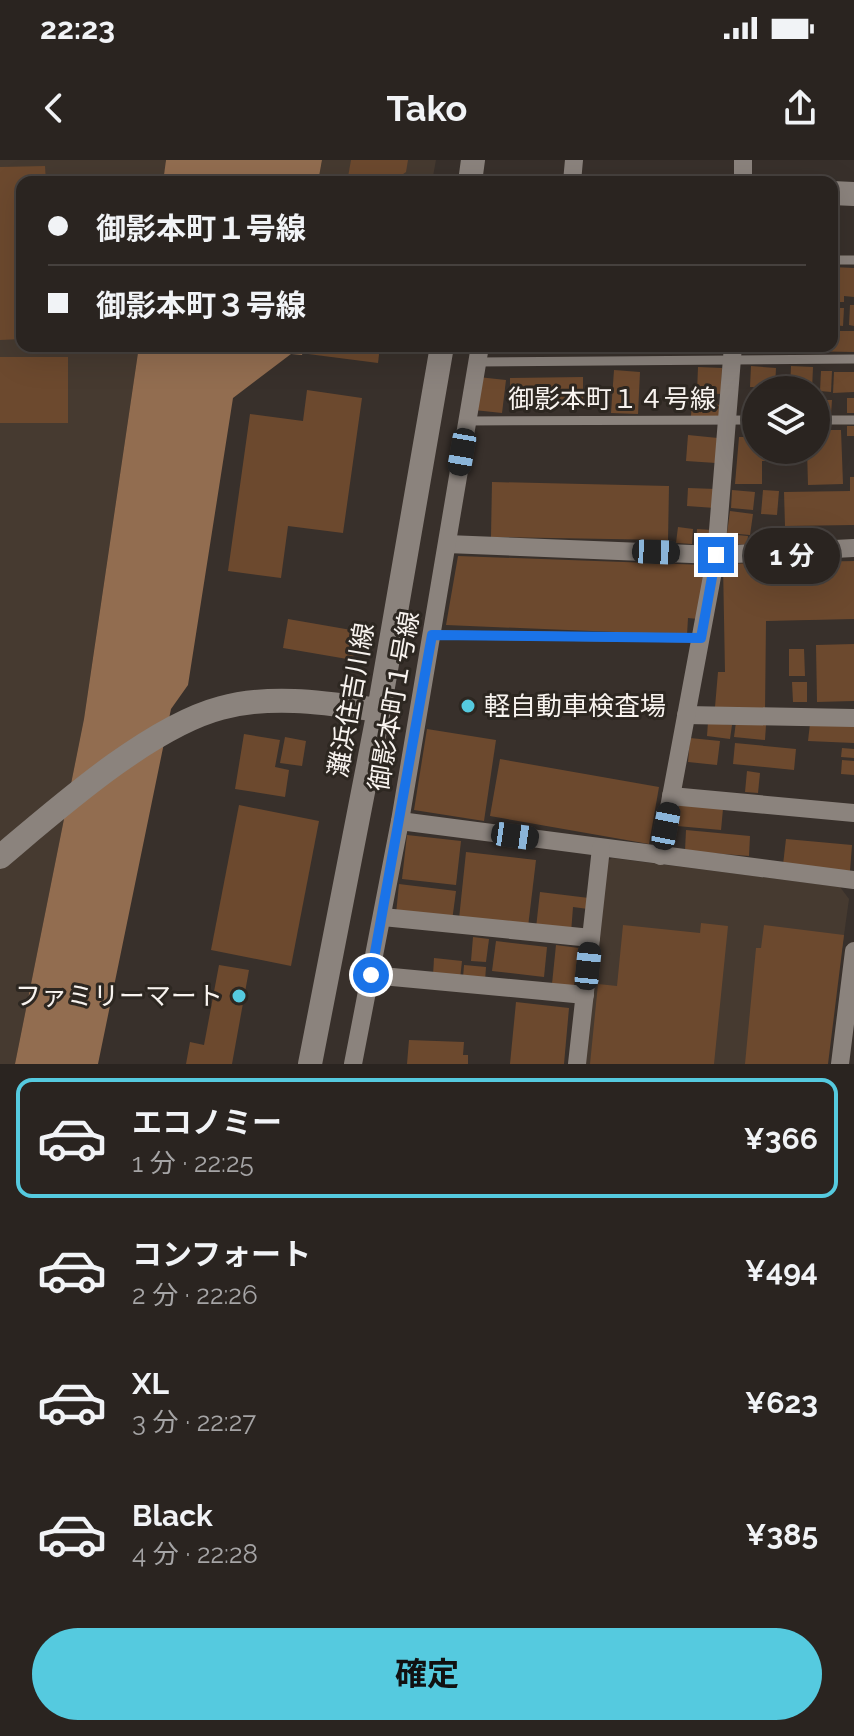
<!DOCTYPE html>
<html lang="ja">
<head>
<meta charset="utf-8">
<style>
  :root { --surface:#2a2420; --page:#36302d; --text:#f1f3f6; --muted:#a5a4a5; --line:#46413e; --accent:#55cadf }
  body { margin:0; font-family:Raleway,"Noto Sans JP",sans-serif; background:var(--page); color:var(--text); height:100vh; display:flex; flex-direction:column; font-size:30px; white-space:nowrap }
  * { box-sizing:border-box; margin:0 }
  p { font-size:26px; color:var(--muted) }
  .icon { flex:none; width:44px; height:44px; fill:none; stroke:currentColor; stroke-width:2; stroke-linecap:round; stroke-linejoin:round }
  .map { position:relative; height:904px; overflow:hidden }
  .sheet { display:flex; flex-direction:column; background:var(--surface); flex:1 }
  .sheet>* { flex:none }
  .hud { position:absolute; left:16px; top:16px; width:822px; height:176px; border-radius:16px; box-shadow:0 8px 32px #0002,0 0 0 2px var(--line); display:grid; align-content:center; height:176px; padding:0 32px; background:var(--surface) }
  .buttons { position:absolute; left:742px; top:216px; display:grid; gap:16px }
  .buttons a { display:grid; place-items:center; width:88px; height:88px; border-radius:50%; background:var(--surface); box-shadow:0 8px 32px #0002,0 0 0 2px var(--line); font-size:40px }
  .end { position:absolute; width:36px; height:36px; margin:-18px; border:10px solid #1a73e8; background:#fff; box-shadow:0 0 0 4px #fff }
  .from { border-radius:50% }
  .bubble { position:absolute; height:56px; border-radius:28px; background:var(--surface); box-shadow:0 8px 32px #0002,0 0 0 2px var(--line); font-size:26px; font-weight:700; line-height:56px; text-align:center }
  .car { position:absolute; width:24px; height:48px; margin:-24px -12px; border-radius:10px; box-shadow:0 0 6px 2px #0007; background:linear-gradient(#222 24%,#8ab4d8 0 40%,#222 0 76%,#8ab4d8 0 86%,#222 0) }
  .hud b { display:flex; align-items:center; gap:28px; height:76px; font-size:30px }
  .hud b+b { border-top:2px solid var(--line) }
  .hud i { width:20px; height:20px; background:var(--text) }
  ul { padding:14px 0 0; list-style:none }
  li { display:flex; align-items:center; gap:24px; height:120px; margin:0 16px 12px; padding:0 16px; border:4px solid transparent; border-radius:16px }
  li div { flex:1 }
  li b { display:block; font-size:30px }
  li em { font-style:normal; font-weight:700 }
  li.selected { border-color:var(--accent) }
  li>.icon { width:72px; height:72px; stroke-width:1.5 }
  .action { display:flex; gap:16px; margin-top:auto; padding:16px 32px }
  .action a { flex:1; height:92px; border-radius:48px; background:var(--accent); color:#111; font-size:32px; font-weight:700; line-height:92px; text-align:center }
  .status { display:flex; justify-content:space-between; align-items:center; height:56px; padding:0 40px; background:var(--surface); direction:ltr }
  .status svg { height:22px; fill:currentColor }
  header { display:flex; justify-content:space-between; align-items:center; height:104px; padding:0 32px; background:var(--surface); font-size:36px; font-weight:700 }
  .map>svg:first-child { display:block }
  .built { fill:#463a30 }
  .water { fill:#926d50 }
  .building { fill:#6c492e }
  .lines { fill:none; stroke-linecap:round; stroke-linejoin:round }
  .service { stroke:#8b837d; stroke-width:9 }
  .minor { stroke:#8b837d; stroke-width:18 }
  .tertiary { stroke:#8b837d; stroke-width:24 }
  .route { stroke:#1a73e8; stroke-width:10 }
  .poi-dot { fill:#55cadf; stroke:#2d2721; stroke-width:3 }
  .labels { text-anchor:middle; stroke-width:6; stroke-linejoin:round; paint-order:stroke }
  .street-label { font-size:26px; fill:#f8f3ef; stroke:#2d2721 }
  .poi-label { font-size:26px; fill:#f8f3ef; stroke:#2d2721; text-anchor:start }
</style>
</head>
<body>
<div class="status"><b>22:23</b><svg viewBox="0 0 49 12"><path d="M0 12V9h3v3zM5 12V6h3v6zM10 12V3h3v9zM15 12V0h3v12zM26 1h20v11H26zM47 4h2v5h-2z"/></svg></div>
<header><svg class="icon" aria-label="back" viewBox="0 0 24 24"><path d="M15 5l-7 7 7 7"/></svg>Tako<svg class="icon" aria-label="share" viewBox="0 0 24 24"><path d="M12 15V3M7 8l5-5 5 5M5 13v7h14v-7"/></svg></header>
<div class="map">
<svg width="854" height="904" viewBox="0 0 854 904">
  <rect width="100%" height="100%" fill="#38302b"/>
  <!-- built -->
  <g class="built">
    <path d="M0 0H166L163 22H22V186H139L84 559 15 904H0Z"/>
    <path d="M322 0H436L432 22H318Z"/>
    <path d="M612 698 840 727 849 739 826 904H584L606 702Z"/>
  </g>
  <!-- water -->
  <g class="water">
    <path d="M166 0H322L318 22H163Z"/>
    <path d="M139 186H304L302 195 291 194 233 238 188 525 171 549 98 904H15L84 559Z"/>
  </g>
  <!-- building -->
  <g class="building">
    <path d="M351 0H408L406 12 393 21 348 17Z"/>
    <path d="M45 6 46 22H22V179L0 180V7Z"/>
    <path d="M832 107 854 108V137L844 136V142H832Z"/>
    <path d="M850 145H854V166L849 165Z"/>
    <path d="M832 148H844L843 166 832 165Z"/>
    <path d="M832 171H854V192L801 191V186H832Z"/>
    <path d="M309 186H380L378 203 308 194Z"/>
    <rect x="0" y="197" width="68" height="66"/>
    <path d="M751 206 776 208 775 228 750 227Z"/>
    <path d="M791 206 813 207 812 230H790Z"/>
    <path d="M698 207 722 208 721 234 697 233Z"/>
    <path d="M614 210 640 212 638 254 611 253Z"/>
    <path d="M821 211H832L831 232 820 231Z"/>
    <path d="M834 212H854V232L833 233Z"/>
    <path d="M478 217 506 220 502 253 474 250Z"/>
    <path d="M583 217V246H510V218Z"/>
    <path d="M307 230 362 238 343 373 288 366 281 418 228 411 250 254 303 261Z"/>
    <path d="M751 230H756V256H750Z"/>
    <rect x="847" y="238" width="7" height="15"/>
    <path d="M818 240H832L831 255 818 254Z"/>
    <path d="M692 243 721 245V258L691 256Z"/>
    <rect x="847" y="266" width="7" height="10"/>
    <path d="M816 270H841L843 324 808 325 807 290H816Z"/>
    <path d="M688 275 718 278 716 303 686 301Z"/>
    <path d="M739 277H756V290H794V301H762V324H735Z"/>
    <path d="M850 317H854V365L785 366 784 332 850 331Z"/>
    <path d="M492 322 669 326 668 380 491 377Z"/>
    <path d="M688 328 716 329 715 348 687 346Z"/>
    <path d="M732 330 755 332 753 350 731 348Z"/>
    <path d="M763 330 779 331 777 355 761 354Z"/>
    <path d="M730 351 753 354 750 375 727 373Z"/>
    <path d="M678 367 693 369 692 384 676 383Z"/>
    <path d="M697 369 712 370 711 386 696 385Z"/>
    <path d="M726 374 748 376 747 385 725 383Z"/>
    <path d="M458 396 705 405 698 459 688 458 687 475 446 465Z"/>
    <path d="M854 401V459L766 461 765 551 715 547 718 512H725L723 404Z"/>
    <path d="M288 459 357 471 353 500 283 488Z"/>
    <path d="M854 484V541L817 542 816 485Z"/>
    <path d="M789 489H804L805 516H789Z"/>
    <path d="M792 522H807V542H793Z"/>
    <path d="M708 562 732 565 730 579 707 576Z"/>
    <path d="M736 562 766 565 765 580 734 577Z"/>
    <path d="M810 564H854V583L808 581Z"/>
    <path d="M427 569 496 580 484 661 414 650Z"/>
    <path d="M244 574 280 580 275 607 289 610 285 637 235 629Z"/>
    <path d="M285 577 306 581 302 606 280 603Z"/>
    <path d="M690 578 720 581 717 605 688 602Z"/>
    <path d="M735 583 796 589 794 610 733 604Z"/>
    <path d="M842 588 854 589V598L841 597Z"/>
    <path d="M500 599 659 627 649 684 490 656Z"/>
    <path d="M842 600 854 601V615L841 614Z"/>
    <path d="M747 611 760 613 758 633 745 632Z"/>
    <path d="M239 645 319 661 291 806 211 790Z"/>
    <path d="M679 645 723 649 721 670 677 666Z"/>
    <path d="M686 670 750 676 749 696 685 691Z"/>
    <path d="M407 675 461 681 456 725 402 719Z"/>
    <path d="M786 679 852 685 850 711 783 705Z"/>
    <path d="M466 692 536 700 528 767 459 759Z"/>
    <path d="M399 724 456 731 452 761 396 754Z"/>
    <path d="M540 732 589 738 588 749 573 747 571 773 536 768Z"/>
    <path d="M701 763 728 766 714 904H590L598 824 617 826 623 765 700 773Z"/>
    <path d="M764 765 844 775 828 904H745L756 788H761Z"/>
    <path d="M473 777 489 779 486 802 471 801Z"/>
    <path d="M496 781 547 787 544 817 492 811Z"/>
    <path d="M556 785 579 788 574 827 552 824Z"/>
    <path d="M434 798 462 801 460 819 433 816Z"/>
    <path d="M219 805 249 810 232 904H186L190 882 204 885Z"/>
    <path d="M464 805 486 807 485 821 463 818Z"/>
    <path d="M516 842 569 848 564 904H510Z"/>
    <path d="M409 880 464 882 463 895H468V904H407Z"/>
  </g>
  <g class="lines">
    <!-- service -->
    <g class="service">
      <path d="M832 100H854"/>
      <path d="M478 202 854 199"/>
      <path d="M816 260H854"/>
      <path d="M468 261 756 260"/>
      <path d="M432 475 701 478"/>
    </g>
    <!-- minor -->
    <g class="minor">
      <path d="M743 0V22"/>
      <path d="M572 22 574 0"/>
      <path d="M447 384 716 395 854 388"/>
      <path d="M686 555 854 558"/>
      <path d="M671 636 854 653"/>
      <path d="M400 661 854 720"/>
      <path d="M660 696 716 395 733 186"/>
      <path d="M383 757 591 778"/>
      <path d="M371 815 585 835"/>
      <path d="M353 904 400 661 480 186"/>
      <path d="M577 904 601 688"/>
      <path d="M840 904 854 791"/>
    </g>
    <!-- tertiary -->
    <g class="tertiary">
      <path d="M470 22 473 0"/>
      <path d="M832 33 854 34"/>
      <path d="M0 697C57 649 149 567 221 548 272 534 327 543 379 550"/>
      <path d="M310 904 379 550 442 186"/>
    </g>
  </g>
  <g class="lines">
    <!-- route -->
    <path class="route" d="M371 815 432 475 701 478 716 395"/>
  </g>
  <!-- markers -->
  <g class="poi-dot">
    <circle cx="468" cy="546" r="8"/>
    <circle cx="239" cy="836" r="8"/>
  </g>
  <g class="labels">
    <!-- street labels -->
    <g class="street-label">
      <text x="612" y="248">御影本町１４号線</text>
      <text transform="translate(351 540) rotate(-80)" y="9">灘浜住吉川線</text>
      <text transform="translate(394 541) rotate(-80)" y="9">御影本町１号線</text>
    </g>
    <!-- poi labels -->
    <g class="poi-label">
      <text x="484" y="555">軽自動車検査場</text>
      <text x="223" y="845" text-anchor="end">ファミリーマート</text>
    </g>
  </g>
</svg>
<div class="buttons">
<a><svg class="icon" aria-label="layers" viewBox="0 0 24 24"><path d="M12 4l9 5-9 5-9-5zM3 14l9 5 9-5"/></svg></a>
</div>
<i class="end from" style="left:371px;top:815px"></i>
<i class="end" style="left:716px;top:395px"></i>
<div class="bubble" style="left:744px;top:368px;width:96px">1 分</div>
<i class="car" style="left:462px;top:292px;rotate:190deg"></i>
<i class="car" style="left:656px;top:392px;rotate:92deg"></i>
<i class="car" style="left:666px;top:666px;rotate:11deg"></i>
<i class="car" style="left:515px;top:676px;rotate:98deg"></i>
<i class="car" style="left:588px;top:806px;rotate:6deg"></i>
<div class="hud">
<b><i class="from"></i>御影本町１号線</b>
<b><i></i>御影本町３号線</b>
</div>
</div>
<section class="sheet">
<ul>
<li class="selected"><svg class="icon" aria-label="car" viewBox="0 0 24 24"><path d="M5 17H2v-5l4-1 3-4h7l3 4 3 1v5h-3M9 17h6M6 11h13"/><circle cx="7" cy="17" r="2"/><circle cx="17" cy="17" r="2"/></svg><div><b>エコノミー</b><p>1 分 · 22:25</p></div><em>¥366</em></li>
<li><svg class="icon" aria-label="car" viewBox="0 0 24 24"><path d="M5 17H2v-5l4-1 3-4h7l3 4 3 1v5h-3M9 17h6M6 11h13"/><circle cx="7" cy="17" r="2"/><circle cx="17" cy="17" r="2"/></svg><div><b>コンフォート</b><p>2 分 · 22:26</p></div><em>¥494</em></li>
<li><svg class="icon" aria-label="car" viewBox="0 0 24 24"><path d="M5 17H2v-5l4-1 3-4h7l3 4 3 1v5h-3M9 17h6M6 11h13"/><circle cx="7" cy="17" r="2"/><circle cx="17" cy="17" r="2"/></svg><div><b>XL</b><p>3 分 · 22:27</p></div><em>¥623</em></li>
<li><svg class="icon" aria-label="car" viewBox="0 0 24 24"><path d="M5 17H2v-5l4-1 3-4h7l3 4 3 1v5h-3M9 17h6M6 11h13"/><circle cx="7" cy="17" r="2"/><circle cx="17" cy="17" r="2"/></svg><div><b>Black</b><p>4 分 · 22:28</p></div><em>¥385</em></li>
</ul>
<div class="action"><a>確定</a></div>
</section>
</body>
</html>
